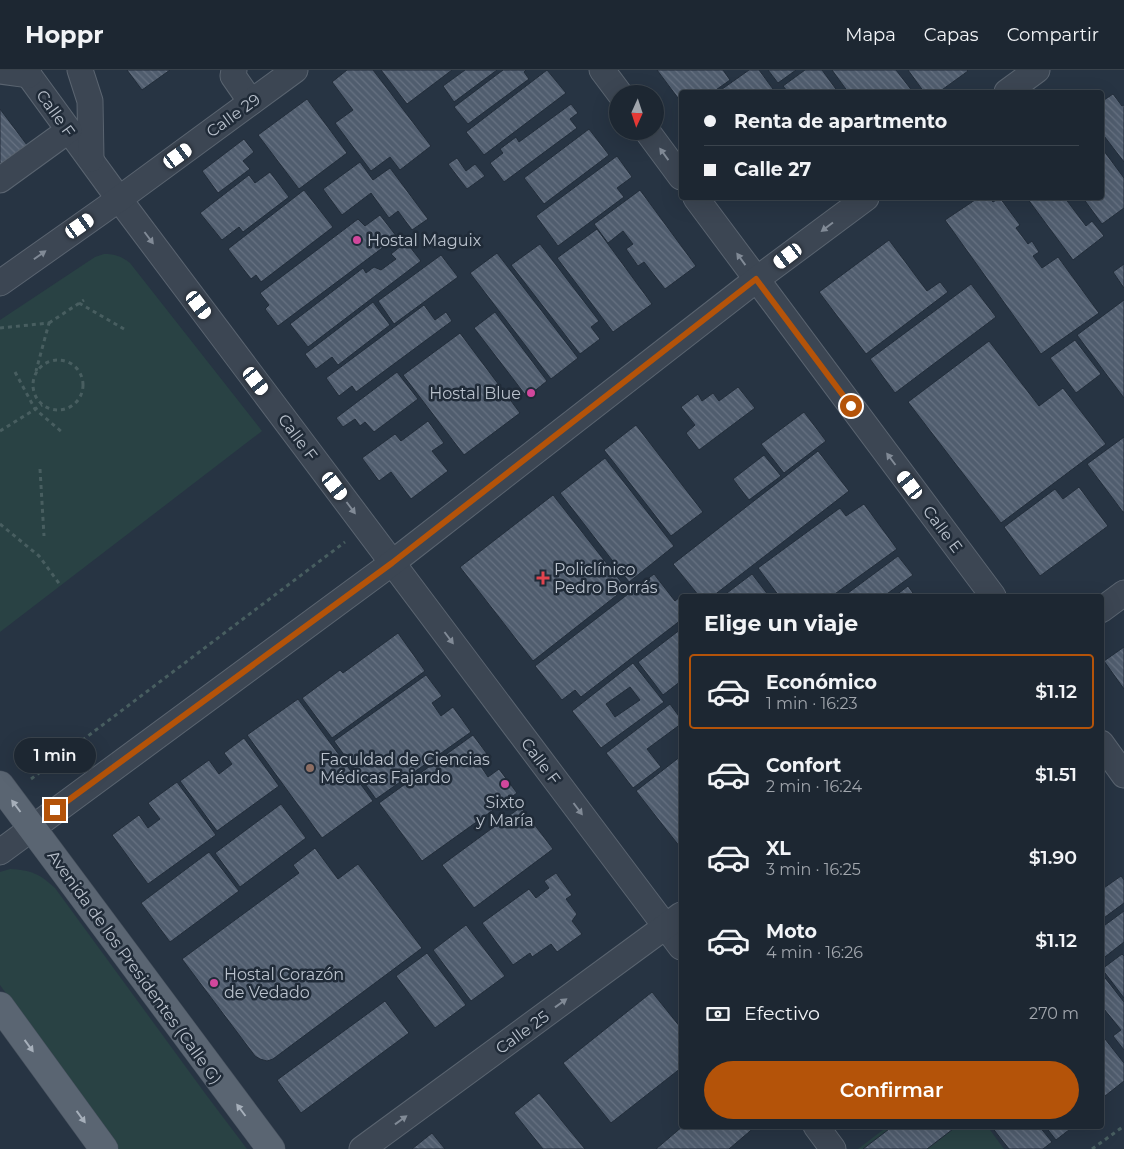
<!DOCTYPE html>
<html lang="es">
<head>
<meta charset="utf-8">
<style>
  :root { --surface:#1d2732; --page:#252f3a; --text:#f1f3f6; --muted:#a0a5ac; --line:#3b444d; --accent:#b45309 }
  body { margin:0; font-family:Montserrat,sans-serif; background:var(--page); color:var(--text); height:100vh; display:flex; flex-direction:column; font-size:19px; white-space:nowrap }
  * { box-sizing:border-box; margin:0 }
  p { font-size:16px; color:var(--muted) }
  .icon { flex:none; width:28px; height:28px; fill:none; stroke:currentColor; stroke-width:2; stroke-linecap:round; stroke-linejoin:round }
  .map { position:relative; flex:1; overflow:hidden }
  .sheet { position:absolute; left:679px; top:524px; width:425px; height:535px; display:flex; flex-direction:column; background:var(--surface); border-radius:5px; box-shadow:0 5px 20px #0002,0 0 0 1px var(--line) }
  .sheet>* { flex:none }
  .hud { position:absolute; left:679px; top:20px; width:425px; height:110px; border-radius:5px; box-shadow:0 5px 20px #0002,0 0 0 1px var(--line); display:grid; align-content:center; height:110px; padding:0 25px; background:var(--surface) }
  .needle { width:32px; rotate:183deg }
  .buttons { position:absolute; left:609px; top:15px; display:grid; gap:10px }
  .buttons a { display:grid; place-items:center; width:55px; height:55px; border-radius:50%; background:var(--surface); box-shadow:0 5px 20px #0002,0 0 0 1px var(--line); font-size:25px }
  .end { position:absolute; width:22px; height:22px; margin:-11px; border:6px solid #b45309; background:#fff; box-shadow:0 0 0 2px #fff }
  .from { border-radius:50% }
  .bubble { position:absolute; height:35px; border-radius:18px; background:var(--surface); box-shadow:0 5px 20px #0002,0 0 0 1px var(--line); font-size:16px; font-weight:600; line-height:35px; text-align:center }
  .car { position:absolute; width:15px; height:30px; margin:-15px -8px; border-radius:6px; box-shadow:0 0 4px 1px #0007; background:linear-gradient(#fff 24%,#345 0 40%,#fff 0 76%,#345 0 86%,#fff 0) }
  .hud b { display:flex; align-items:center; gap:18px; height:48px; font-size:19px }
  .hud b+b { border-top:1px solid var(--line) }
  .hud i { width:12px; height:12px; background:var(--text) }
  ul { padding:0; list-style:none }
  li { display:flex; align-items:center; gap:15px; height:75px; margin:0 10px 8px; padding:0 15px; border:2px solid transparent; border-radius:5px }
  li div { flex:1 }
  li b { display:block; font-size:19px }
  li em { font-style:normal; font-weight:600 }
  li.on { border-color:var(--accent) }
  li>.icon { width:45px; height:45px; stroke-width:1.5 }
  h2 { padding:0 25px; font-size:22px; line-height:60px }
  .pay { display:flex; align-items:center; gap:12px; height:55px; padding:0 25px; font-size:19px }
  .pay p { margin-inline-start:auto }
  .cta { display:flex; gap:10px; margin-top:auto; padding:10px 25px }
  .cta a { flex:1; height:58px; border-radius:30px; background:var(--accent); color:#fff; font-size:20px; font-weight:600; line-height:58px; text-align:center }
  header { display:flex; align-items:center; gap:30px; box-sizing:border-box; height:70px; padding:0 25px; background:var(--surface); border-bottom:1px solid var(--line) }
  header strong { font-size:24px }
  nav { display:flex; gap:28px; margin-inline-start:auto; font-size:18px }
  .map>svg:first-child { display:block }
  .green { fill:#294244 }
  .building { fill:url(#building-back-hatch); stroke:#222d3a; fill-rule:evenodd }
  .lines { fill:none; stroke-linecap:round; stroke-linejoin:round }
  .minor-casing { stroke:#5a6470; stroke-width:27 }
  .major-casing { stroke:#454f5c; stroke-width:29 }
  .path { stroke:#485e60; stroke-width:3; stroke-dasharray:4 4; stroke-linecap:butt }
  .minor { stroke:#3c4653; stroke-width:25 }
  .major { stroke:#5a6572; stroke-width:28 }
  .oneway { fill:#818a96 }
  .oneway2 { fill:#a6afba }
  .route { stroke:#b45309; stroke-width:6 }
  .hotel-dot { fill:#d1479c; stroke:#202b38; stroke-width:2 }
  .health-dot { fill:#e0444e; stroke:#202b38; stroke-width:2 }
  .education-dot { fill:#8d6e63; stroke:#202b38; stroke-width:2 }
  .labels { text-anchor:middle; stroke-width:5; stroke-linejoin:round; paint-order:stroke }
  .street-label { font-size:16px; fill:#b9c1cc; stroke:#202b38 }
  .poi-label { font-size:16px; fill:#b9c1cc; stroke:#202b38; text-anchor:start }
</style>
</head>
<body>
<header>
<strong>Hoppr</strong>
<nav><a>Mapa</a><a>Capas</a><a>Compartir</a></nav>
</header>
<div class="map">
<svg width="1124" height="1079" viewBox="0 0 1124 1079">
  <defs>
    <pattern id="building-back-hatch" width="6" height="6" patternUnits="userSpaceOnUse" patternTransform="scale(1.25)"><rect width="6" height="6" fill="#505d6e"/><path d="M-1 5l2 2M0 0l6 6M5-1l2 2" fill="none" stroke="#677282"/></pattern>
  </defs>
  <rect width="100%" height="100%" fill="#273443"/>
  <!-- green -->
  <g class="green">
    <path d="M104 184C115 184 121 186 130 193L262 361 0 562V250L95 187Z"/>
    <path d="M10 799C31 800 40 804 55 818L207 1026 247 1079H119L0 915V802Z"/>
    <path d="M888 1056H987L1004 1079H858Z"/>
  </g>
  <!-- building -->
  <g class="building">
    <path d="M127 0H170L142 20Z"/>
    <path d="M347 0H373L431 76 400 100 390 87 371 101 335 53 353 40 332 12Z"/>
    <path d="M381 0H452L407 34Z"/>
    <path d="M465 0H497L454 32 443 16Z"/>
    <path d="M503 0H526L524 2 529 9 468 54 454 37Z"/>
    <path d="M547 0 566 23 484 85 466 62Z"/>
    <path d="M657 0H723L730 10 713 22H681V32Z"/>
    <path d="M749 0H759L773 19 768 22H718Z"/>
    <path d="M768 0H796L778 13Z"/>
    <path d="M805 0H822L838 22H788L783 16Z"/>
    <path d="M832 0H896L913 22H848Z"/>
    <path d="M908 0H967L968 1 939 22H924Z"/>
    <path d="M1113 24 1122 36 1124 35V92L1101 62V32Z"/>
    <path d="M307 29 347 83 299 119 258 65Z"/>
    <path d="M571 34 578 43 570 49 577 58 504 112 490 93 503 83 500 79 516 67 519 72Z"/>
    <path d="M0 39 30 79 0 100Z"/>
    <path d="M589 59 609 85 544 134 524 108Z"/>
    <path d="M244 69 254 82 243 91 250 99 218 123 202 101Z"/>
    <path d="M1101 77 1124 108V138L1102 154 1083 128H1101Z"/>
    <path d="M617 86 632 107 617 118 624 127 558 176 536 146Z"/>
    <path d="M457 88 466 101 475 94 485 106 467 119 448 94Z"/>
    <path d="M360 92 373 110 390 98 428 149 412 160 398 141 389 148 371 123 342 145 323 119Z"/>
    <path d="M270 102 289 127 243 162 239 157 222 170 200 143 249 105 255 113Z"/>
    <path d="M304 120 333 157 261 212 256 205 251 209 228 179Z"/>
    <path d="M640 120 696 196 665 219 644 192 638 196 626 179 633 174 623 161 608 173 594 154Z"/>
    <path d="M978 128H989L993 132 1000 128 1020 155 1016 158 1028 174 1032 171 1039 182 1033 186 1042 198 1058 187 1099 243 1041 284 945 150Z"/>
    <path d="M1027 128H1065L1086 156 1092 151 1104 166 1073 190Z"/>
    <path d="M380 145 397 167 278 256 265 239 269 235 260 223 358 149 365 156Z"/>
    <path d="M597 159 652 234 613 262 557 188Z"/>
    <path d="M889 170 927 221 940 212 948 222 866 284 819 222Z"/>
    <path d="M406 172 421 191 308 277 290 254 363 198 366 203 374 197 381 200 396 189 391 184Z"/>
    <path d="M540 174 599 251 591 257 600 269 580 284 511 195Z"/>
    <path d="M497 183 578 288 551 309 470 203Z"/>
    <path d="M441 185 458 207 394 254 378 231Z"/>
    <path d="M1124 194V218L1113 202Z"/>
    <path d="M971 214 996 247 895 323 870 289Z"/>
    <path d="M1124 230V328L1077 265Z"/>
    <path d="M373 232 390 255 338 295 332 287 316 299 305 284Z"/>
    <path d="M424 235 435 250 446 242 452 251 356 322 352 316 339 326 326 308Z"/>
    <path d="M495 242 547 311 527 327 474 258Z"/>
    <path d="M460 263 520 343 464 385 403 305Z"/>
    <path d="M1075 270 1101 304 1076 323 1050 288Z"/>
    <path d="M989 271 1039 336 1063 318 1106 374 1001 453 908 332Z"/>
    <path d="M397 302 418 329 374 362 365 352 360 356 355 349 343 357 336 348Z"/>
    <path d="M738 317 755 338 699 380 686 363 695 355 681 337 698 324 702 331 713 323 719 331Z"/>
    <path d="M804 342 826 371 784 403 761 374Z"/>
    <path d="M428 351 444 373 432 381 448 401 411 429 391 402 379 411 362 388 395 364 401 371Z"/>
    <path d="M636 355 703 442 671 466 604 380Z"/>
    <path d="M1124 367V442H1123L1087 394Z"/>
    <path d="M818 381 849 421 713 526H699L673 494Z"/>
    <path d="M764 385 781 406 749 430 733 409Z"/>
    <path d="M605 388 674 476 629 512 560 423Z"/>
    <path d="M1079 417 1108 456 1040 506 1004 457 1055 419 1063 429Z"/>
    <path d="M553 425 626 518 533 591 460 497Z"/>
    <path d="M864 434 897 479 832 526H779L758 498 840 438 846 446Z"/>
    <path d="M898 486 913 505 884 526H844Z"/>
    <path d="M654 504 675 531 681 526V550L581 627 575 620 562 630 535 596Z"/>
    <path d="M752 504 769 526H723Z"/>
    <path d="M908 516 915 526H895Z"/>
    <path d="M681 559V611L663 625 638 592Z"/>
    <path d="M398 563 425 601 332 668 302 628 340 600 343 603Z"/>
    <path d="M1124 577V619L1104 591Z"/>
    <path d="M633 593 664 632 601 678 572 641ZM630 617 640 630 615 647 606 634Z"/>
    <path d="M426 605 442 626 432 633 441 646 453 637 471 662 376 729 334 671Z"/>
    <path d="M298 629 373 731 322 768 247 665Z"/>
    <path d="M670 634 681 649V654L647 679 661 697 633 718 606 683Z"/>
    <path d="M473 665 490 688 480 695 488 707 499 699 517 723 422 791 379 733Z"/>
    <path d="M244 668 279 716 217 761 180 711 209 690 219 704 232 694 224 683Z"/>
    <path d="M681 686V777H680L636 721Z"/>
    <path d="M177 712 216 765 148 814 112 765 139 745 148 758 160 749 148 733Z"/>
    <path d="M281 734 306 768 240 817 215 783Z"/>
    <path d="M521 737 553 779 474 838 442 795Z"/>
    <path d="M315 778 338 809 358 794 422 878 273 989 267 991 260 989 255 986 182 889 299 803 293 795Z"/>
    <path d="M209 782 239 821 170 872 141 833Z"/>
    <path d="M556 803 572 825 566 829 577 844 572 851 582 864 557 882 551 874 532 887 530 883 513 895 482 853 529 819 536 828 549 818 544 811Z"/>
    <path d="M1121 806 1124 810V833L1101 850V820Z"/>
    <path d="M1124 841V872L1101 890V858Z"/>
    <path d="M466 855 505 906 471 931 433 880Z"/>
    <path d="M427 883 466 935 435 958 396 906Z"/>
    <path d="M1122 884 1124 886V928L1102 899Z"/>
    <path d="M1102 904 1124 932V980L1113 966 1121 960 1104 939 1101 941Z"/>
    <path d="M652 922 681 958V998L611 1053 563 993Z"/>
    <path d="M385 931 409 963 301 1043 277 1010Z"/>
    <path d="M1101 964 1124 993V1011L1105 1026 1101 1021Z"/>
    <path d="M539 1023 585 1079H543L514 1043Z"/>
    <path d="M683 1056H756L729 1079H656Z"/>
    <path d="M893 1056H957L927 1079H863Z"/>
    <path d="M991 1056H1039L1052 1072 1043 1079H1009Z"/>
    <path d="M1045 1056H1074L1056 1070Z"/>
    <path d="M432 1063 445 1079H412Z"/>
  </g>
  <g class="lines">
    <!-- minor casing -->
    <g class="minor-casing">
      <g id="minor">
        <path d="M25 0 119 129 681 877"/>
        <path d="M80 0 90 31 91 89"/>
        <path d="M234 0 233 6 251 32"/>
        <path d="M602 0 620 24"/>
        <path d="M0 1 29 5"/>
        <path d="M1007 22 1037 0"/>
        <path d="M647 61 681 107"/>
        <path d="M0 110 69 60"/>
        <path d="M696 128 993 526"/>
        <path d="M0 213 119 129 295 0"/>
        <path d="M1101 540 1124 523"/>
        <path d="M1101 673 1124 705"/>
        <path d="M0 782 392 493 757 209 866 128"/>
        <path d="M816 1056 833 1079"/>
        <path d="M362 1079 681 845"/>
      </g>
    </g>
    <!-- major casing -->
    <g class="major-casing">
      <g id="major">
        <path d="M0 715 271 1079"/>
        <path d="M0 936 104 1079"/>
      </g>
    </g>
    <!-- path -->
    <g class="path">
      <path d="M79 233 124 259"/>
      <path d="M49 253 84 230"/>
      <path d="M0 258 49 253 36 301"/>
      <circle cx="58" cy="315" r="25"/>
      <path d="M15 302 35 339 63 363"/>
      <path d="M0 361 42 335"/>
      <path d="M40 399 44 466"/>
      <path d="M0 454 39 486 61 516"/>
      <path d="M31 709 345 472"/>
      <path d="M1092 1079 1124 1056"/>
    </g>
    <!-- minor -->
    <use href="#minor" class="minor"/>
    <!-- major -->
    <use href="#major" class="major"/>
  </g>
  <!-- one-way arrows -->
  <defs><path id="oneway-solid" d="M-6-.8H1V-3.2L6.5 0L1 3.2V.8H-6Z" transform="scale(1.25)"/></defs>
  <g class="oneway">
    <use href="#oneway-solid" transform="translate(664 84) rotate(-126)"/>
    <use href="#oneway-solid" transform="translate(827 157) rotate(143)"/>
    <use href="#oneway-solid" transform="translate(149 168) rotate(53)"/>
    <use href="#oneway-solid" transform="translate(40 185) rotate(-35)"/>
    <use href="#oneway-solid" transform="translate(741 189) rotate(-126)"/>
    <use href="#oneway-solid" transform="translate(891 389) rotate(-127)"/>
    <use href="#oneway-solid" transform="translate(351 438) rotate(53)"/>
    <use href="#oneway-solid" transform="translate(449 568) rotate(53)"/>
    <use href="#oneway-solid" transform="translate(578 739) rotate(53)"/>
    <use href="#oneway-solid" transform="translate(561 933) rotate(-36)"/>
    <use href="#oneway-solid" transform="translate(401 1050) rotate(-36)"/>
  </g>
  <g class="oneway2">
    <use href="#oneway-solid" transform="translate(16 736) rotate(-127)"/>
    <use href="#oneway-solid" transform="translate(29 976) rotate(54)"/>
    <use href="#oneway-solid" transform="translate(241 1040) rotate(-127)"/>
    <use href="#oneway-solid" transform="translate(81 1047) rotate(54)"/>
  </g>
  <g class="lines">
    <!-- route -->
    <path class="route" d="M55 740 392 493 756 209 851 336"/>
  </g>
  <!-- markers -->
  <g class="hotel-dot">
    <circle cx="357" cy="170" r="5"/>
    <circle cx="531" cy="323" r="5"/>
    <circle cx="505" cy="714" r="5"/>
    <circle cx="214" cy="913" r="5"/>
  </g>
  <path class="health-dot" d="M540.5 500.5h5v5h5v5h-5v5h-5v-5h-5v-5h5z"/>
  <circle class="education-dot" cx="310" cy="698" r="5"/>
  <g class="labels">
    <!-- street labels -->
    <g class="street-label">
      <text transform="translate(56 43) rotate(54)" y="6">Calle F</text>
      <text transform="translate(233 45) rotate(-36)" y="6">Calle 29</text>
      <text transform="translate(298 367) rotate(53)" y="6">Calle F</text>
      <text transform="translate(943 459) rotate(53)" y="6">Calle E</text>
      <text transform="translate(541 691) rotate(53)" y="6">Calle F</text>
      <text transform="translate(135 897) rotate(54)" y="6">Avenida de los Presidentes (Calle G)</text>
      <text transform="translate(522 962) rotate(-36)" y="6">Calle 25</text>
    </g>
    <!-- poi labels -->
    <g class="poi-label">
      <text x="367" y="176">Hostal Maguix</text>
      <text x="521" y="329" text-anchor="end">Hostal Blue</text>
      <text x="554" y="505">Policlínico<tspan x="554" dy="18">Pedro Borrás</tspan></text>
      <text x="320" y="695">Faculdad de Ciencias<tspan x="320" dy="18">Médicas Fajardo</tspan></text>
      <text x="505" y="738" text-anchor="middle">Sixto<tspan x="505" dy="18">y María</tspan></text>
      <text x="224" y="910">Hostal Corazón<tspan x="224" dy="18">de Vedado</tspan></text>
    </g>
  </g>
</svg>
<div class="buttons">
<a><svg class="needle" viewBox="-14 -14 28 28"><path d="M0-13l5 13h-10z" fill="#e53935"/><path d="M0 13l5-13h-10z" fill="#a0a5ac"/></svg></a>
</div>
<i class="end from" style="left:851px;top:336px"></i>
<i class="end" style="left:55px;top:740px"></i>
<div class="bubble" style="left:14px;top:668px;width:82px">1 min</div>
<i class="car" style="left:178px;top:86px;rotate:54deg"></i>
<i class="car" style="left:80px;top:156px;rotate:55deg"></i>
<i class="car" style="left:788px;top:186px;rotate:233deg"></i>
<i class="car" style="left:199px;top:235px;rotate:143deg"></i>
<i class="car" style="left:256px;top:311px;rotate:143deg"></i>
<i class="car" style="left:910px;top:415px;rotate:323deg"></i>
<i class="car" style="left:335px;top:416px;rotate:143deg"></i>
<div class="hud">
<b><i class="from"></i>Renta de apartmento</b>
<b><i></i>Calle 27</b>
</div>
<section class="sheet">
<h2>Elige un viaje</h2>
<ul>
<li class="on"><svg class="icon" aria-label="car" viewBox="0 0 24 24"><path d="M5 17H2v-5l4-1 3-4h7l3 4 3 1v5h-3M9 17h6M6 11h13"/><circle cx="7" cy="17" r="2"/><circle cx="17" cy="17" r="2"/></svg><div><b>Económico</b><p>1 min · 16:23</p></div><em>$1.12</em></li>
<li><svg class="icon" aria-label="car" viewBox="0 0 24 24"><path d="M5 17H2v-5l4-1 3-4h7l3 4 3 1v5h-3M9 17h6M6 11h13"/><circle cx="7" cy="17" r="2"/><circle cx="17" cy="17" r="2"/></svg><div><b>Confort</b><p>2 min · 16:24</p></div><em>$1.51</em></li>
<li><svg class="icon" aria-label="car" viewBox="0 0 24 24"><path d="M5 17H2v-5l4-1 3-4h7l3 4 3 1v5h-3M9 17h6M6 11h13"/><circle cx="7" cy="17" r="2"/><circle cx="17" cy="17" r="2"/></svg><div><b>XL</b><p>3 min · 16:25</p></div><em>$1.90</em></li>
<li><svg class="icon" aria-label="car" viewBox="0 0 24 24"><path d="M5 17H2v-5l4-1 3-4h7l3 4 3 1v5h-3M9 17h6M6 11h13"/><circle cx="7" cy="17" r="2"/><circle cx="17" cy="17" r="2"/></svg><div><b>Moto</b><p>4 min · 16:26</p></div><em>$1.12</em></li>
</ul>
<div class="pay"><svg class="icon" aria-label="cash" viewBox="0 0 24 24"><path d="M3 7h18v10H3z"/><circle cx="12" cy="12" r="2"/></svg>Efectivo<p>270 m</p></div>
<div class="cta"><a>Confirmar</a></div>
</section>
</div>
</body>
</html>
